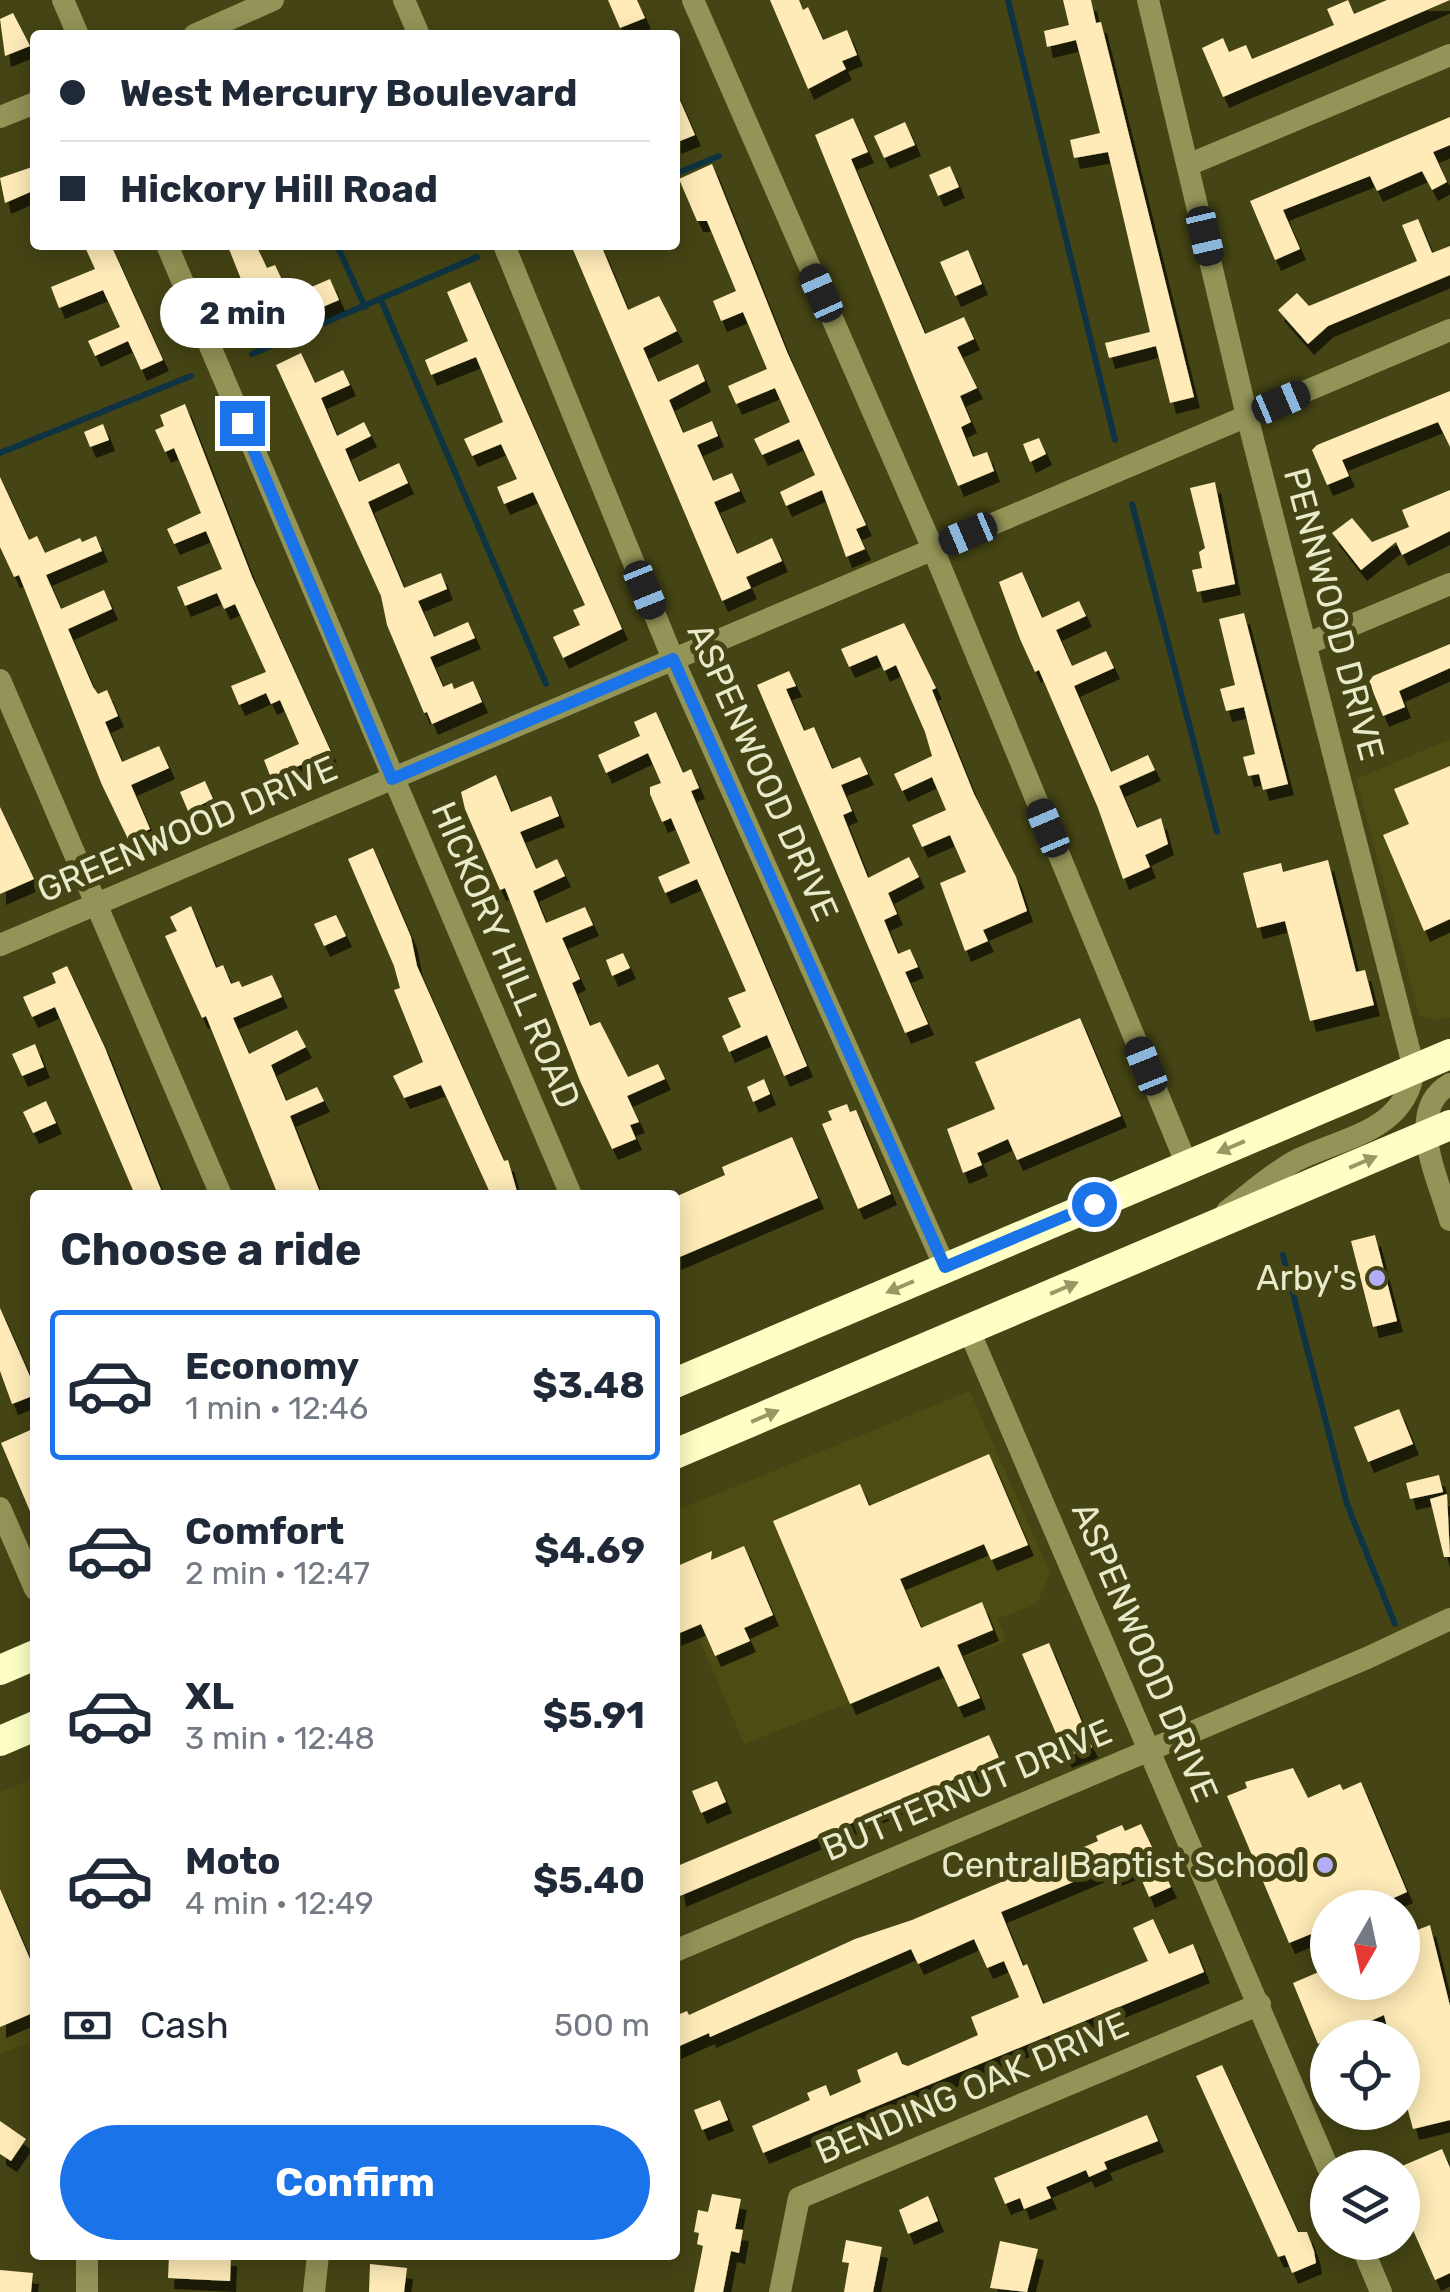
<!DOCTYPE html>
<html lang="en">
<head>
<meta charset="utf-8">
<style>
  :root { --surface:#fff; --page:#f2f2f3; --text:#1f2937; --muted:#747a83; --line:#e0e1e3; --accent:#1a73e8 }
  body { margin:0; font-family:Rubik,sans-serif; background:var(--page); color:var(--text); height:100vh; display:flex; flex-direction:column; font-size:38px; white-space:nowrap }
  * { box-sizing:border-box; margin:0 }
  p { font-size:32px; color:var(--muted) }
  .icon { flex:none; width:55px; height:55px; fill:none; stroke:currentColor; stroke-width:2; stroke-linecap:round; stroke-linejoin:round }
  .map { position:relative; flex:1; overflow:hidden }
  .details { position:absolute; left:30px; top:1190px; width:650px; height:1070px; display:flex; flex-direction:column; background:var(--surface); border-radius:10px; box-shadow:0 5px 25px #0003 }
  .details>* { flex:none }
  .guide { position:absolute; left:30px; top:30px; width:650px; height:220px; border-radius:10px; box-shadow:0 5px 25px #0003; display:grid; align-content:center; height:220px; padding:0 30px; background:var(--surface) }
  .needle { width:65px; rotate:189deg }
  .fabs { position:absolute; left:1310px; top:1890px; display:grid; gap:20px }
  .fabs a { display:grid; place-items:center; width:110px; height:110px; border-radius:50%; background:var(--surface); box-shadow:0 5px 25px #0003; font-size:50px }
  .end { position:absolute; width:45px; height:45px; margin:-22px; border:12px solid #1a73e8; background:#fff; box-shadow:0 0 0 5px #fff }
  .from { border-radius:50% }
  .bubble { position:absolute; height:70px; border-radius:35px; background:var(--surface); box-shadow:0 5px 25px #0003; font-size:32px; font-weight:700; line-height:70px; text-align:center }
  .car { position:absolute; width:30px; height:60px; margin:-30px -15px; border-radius:12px; box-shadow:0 0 8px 2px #0007; background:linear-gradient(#222 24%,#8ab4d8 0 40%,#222 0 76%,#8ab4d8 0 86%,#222 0) }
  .guide b { display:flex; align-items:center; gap:35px; height:95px; font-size:38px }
  .guide b+b { border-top:2px solid var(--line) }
  .guide i { width:25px; height:25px; background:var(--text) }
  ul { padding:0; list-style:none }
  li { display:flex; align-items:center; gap:30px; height:150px; margin:0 20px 15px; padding:0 10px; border:5px solid transparent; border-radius:10px }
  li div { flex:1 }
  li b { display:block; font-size:38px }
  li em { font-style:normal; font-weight:700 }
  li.active { border-color:var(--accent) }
  li>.icon { width:90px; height:90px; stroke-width:1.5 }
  h2 { padding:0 30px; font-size:45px; line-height:120px }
  .pay { display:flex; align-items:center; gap:25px; height:110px; padding:0 30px; font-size:38px }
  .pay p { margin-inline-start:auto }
  .button { display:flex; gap:20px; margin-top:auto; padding:20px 30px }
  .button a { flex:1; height:115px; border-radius:60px; background:var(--accent); color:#fff; font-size:40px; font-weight:700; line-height:115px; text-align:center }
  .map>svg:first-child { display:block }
  .built { fill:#4c4c13 }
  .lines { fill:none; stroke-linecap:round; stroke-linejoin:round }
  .stream { stroke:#0e3342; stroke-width:6 }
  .building { fill:#feebb8; filter:url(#shadow) }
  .minor { stroke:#939457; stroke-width:22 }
  .highway { stroke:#fdffc5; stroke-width:30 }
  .oneway { fill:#979864 }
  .route { stroke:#1a73e8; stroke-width:12 }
  .poi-dot { fill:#b5acf8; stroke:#444414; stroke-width:4 }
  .labels { text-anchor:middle; stroke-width:10; stroke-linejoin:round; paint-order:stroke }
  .street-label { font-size:35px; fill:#e9eaca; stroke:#444414 }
  .poi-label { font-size:35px; fill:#e9eaca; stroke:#444414; text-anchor:end }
</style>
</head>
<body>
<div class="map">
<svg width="1450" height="2292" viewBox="0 0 1450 2292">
  <defs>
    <filter id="shadow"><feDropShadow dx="6" dy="11" stdDeviation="0" flood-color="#0009"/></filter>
  </defs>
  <rect width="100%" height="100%" fill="#444414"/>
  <!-- built -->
  <g class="built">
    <path d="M1450 739V1017L1433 1020 1419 1015 1356 779Z"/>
    <path d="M970 1391 1050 1573 1037 1604 998 1619 1007 1641 744 1744 675 1581V1511Z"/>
    <path d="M35 1778V2041L0 2054V1792Z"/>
  </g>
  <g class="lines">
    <!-- stream -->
    <g class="stream">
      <path d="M1008 0 1115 440"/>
      <path d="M675 174 719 156"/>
      <path d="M337 245 365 307"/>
      <path d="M381 300 546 684"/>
      <path d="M252 354 477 257"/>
      <path d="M0 453 191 376"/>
      <path d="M1132 504 1217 832"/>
      <path d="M1283 1255 1347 1504 1395 1624"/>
    </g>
  </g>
  <!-- building -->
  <g class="building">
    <path d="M608 0H637L645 18 620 28Z"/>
    <path d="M770 0H799L803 10 808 7 823 40 847 30 857 55 842 61 846 69 808 89Z"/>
    <path d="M1063 0H1091L1096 23 1101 22 1194 397 1170 403 1156 346 1109 358 1105 343 1150 332 1108 152 1074 158 1070 140 1100 133 1076 40 1047 47 1044 31 1069 25Z"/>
    <path d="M1348 0 1354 14 1387 0H1450L1223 97 1202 48 1223 38 1229 52 1246 45 1252 59 1334 25 1327 9Z"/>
    <path d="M13 13 30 46 5 56 0 19Z"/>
    <path d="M675 89 695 135 675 143Z"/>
    <path d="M1450 117V145L1433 152 1447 182 1432 190 1422 171 1377 191 1370 176 1283 210 1300 249 1275 260 1250 201Z"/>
    <path d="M853 118 868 152 851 159 925 334 964 317 974 339 957 347 977 388 960 396 971 422 961 427 973 457 987 452 994 471 958 486 815 135Z"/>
    <path d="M905 122 915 145 884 158 874 136Z"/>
    <path d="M712 164 787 352 866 525 856 529 865 549 846 557 822 490 786 506 780 492 815 475 799 439 762 455 754 439 790 422 775 388 736 404 728 386 767 369 743 312 721 321 713 301 736 291 707 221H697L679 179Z"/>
    <path d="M35 166V190L5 203 0 178Z"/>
    <path d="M950 166 959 187 938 196 929 175Z"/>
    <path d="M1418 219 1432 253 1450 246V275L1328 326 1308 344 1278 310 1297 293 1309 306 1417 261 1402 225Z"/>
    <path d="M84 245H111L163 360 141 370 128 341 95 356 88 341 120 327 103 290 59 308 51 287 95 269Z"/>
    <path d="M238 245H256L267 268 275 265 292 301 256 317 229 249Z"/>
    <path d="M571 245H601L628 310 659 296 677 331 643 348 658 382 698 364 705 381 669 400 683 433 712 421 718 436 697 445 713 481 732 473 740 491 714 502 737 554 772 538 782 561 746 577 751 588 722 601Z"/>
    <path d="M968 250 982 284 955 296 940 262Z"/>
    <path d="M330 279 339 300 318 309 309 288Z"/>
    <path d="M470 282 622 629 563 658 553 637 580 625 573 610 585 605 533 492 504 504 497 487 517 479 501 444 472 456 464 439 503 422 476 357 431 375 425 360 468 341 447 292Z"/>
    <path d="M301 353 315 383 343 370 350 385 321 398 337 436 364 422 371 436 345 449 359 482 399 463 408 483 368 502 404 588 441 573 447 589 418 601 434 637 468 622 475 638 430 657 443 687 452 683 454 689 473 681 482 702 432 724 427 712 424 713 387 625 381 596 276 365Z"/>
    <path d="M1450 391V447L1438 422 1342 460 1349 476 1327 485 1312 450 1317 445Z"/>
    <path d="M185 404 252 577 331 752 320 757 323 765 306 772 303 764 271 778 264 760 299 744 280 700 271 704 266 693 239 705 231 686 266 672 235 604 224 609 217 593 185 606 177 587 222 569 206 531 174 544 167 529 201 513 174 448 165 452 155 430 164 426 160 415Z"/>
    <path d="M103 424 109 440 90 447 84 432Z"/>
    <path d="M1039 438 1046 454 1030 462 1023 444Z"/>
    <path d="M0 477 29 540 37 536 45 553 80 538 82 542 96 536 102 551 46 575 61 609 104 590 112 609 68 629 93 687 98 694 107 690 118 716 105 722 122 762 159 746 169 768 131 785 150 829 128 839 102 785 19 575 14 577 0 547Z"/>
    <path d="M1215 482 1235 584 1197 592 1192 570 1202 568 1199 552 1205 548 1190 488Z"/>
    <path d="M1450 490V531L1402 555 1396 542 1361 570 1332 533 1352 518 1372 542 1409 527 1402 510Z"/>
    <path d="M1022 572 1042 618 1079 601 1086 616 1056 630 1072 666 1106 651 1114 668 1074 686 1111 772 1148 755 1155 770 1119 786 1137 828 1161 818 1168 844 1145 855 1150 867 1123 879 1098 808 1039 670 1035 672 1020 639 999 582Z"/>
    <path d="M1244 613 1288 784 1263 790 1259 774 1248 776 1243 757 1255 754 1244 707 1226 711 1220 689 1235 685 1219 619Z"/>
    <path d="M904 623 936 688 932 690 974 794 1016 877 1027 911 983 930 988 941 965 951 940 883 966 872 950 835 922 847 912 825 946 810 932 777 902 791 894 774 932 756 925 732 896 665 884 671 877 655 849 667 841 649Z"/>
    <path d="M1450 644V668L1399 691 1405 707 1383 716 1369 682 1373 676Z"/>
    <path d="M789 671 796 686 786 689 804 731 814 727 832 769 860 757 868 774 841 785 852 811 843 815 868 878 909 857 919 877 888 893 897 914 884 920 898 954 910 949 918 967 905 972 928 1024 905 1033 757 685Z"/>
    <path d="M656 712 683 773 691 769 699 788 691 791 807 1066 784 1076 767 1035 729 1052 722 1036 741 1027 728 998 746 991 697 879 665 893 658 877 690 863 671 818 662 822 650 794V787L661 783 648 753 606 773 598 755 640 736 634 722Z"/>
    <path d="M1450 766V919L1424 931 1383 835 1409 824 1394 789Z"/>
    <path d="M496 775 511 812 551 796 559 816 520 832 536 869 557 859 565 876 533 891 546 923 585 907 593 925 562 938 580 979 572 983 590 1026 600 1022 628 1077 658 1064 665 1079 627 1096 639 1122 630 1125 636 1139 612 1149 580 1081 505 888 500 890 465 809 461 792Z"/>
    <path d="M205 781 213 799 188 811 180 792Z"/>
    <path d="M0 807 34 879 0 894Z"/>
    <path d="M373 848 411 937 417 966 504 1161 508 1160 518 1195H491L441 1085 404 1098 393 1076 423 1062 394 990 400 988 394 966 348 859Z"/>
    <path d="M1328 860 1356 972 1365 970 1374 1005 1310 1021 1285 921 1257 928 1243 873 1281 863 1283 872Z"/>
    <path d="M191 906 216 968 223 965 231 984 239 981 242 987 272 975 282 997 233 1018 249 1054 297 1030 306 1047 271 1065 286 1101 317 1087 324 1101 290 1116 321 1195H278L206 1016 202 1018 165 936 177 931 170 917Z"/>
    <path d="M336 915 346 936 324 946 314 924Z"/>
    <path d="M623 953 630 968 612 976 606 960Z"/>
    <path d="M67 966 105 1048 163 1195H135L55 1007 32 1017 23 997 56 983 52 973Z"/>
    <path d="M1080 1018 1121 1116 1017 1160 1008 1139 977 1153 982 1165 963 1173 947 1129 995 1109 975 1062Z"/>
    <path d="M35 1044 44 1067 22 1076 12 1054Z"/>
    <path d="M764 1079 770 1094 753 1102 747 1087Z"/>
    <path d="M46 1101 56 1123 33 1133 23 1112Z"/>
    <path d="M847 1104 850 1112 856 1110 891 1194 858 1209 822 1124 832 1120 828 1111Z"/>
    <path d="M792 1137 818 1198 675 1259V1197L725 1175 722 1167Z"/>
    <path d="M1375 1235 1397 1321 1373 1327 1351 1241Z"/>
    <path d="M0 1308 35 1388V1395L12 1404 0 1371Z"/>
    <path d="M1399 1409 1413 1444 1368 1462 1354 1427Z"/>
    <path d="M35 1428V1523L1 1443Z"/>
    <path d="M989 1454 1028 1545 991 1560 984 1544 900 1579 921 1628 982 1602 993 1630 957 1645 980 1698 958 1707 939 1666 850 1704 773 1521 860 1484 869 1506Z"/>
    <path d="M1439 1475 1443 1492 1410 1499 1406 1483Z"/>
    <path d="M1447 1494 1450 1557H1444L1430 1499Z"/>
    <path d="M744 1546 773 1615 744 1628 750 1641 715 1656 701 1624 675 1635V1567L712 1551 711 1560Z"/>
    <path d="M1049 1643 1092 1747 1066 1757 1022 1654Z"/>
    <path d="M989 1735 1000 1760 680 1896 675 1867Z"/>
    <path d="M1293 1768 1308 1798 1340 1784 1343 1790 1361 1782 1407 1892 1371 1908H1328V1927L1289 1943 1227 1796 1247 1788 1245 1782Z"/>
    <path d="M717 1781 726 1802 701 1813 692 1791Z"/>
    <path d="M1141 1824 1171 1887 1149 1897 1136 1867 1113 1876 1109 1867 1001 1912 1023 1966 1027 1964 1043 2004 1148 1961 1133 1928 1153 1919 1169 1954 1193 1944 1204 1972 763 2153 752 2126 810 2100 807 2093 826 2085 830 2096 861 2082 857 2070 897 2052 902 2064 908 2066 978 2035 971 2017 1019 1997 1004 1961 987 1968 974 1939 918 1964 911 1949 710 2037 709 2033 675 2048V2016L687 2011 689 2015 855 1939 912 1920 1098 1841 1096 1836 1122 1825 1125 1831Z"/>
    <path d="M0 1889 35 1971V2012L0 2027Z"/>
    <path d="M1430 1925 1450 2006V2120L1413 2129 1402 2088V2038H1390L1384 2015 1318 2044 1293 1983 1328 1968V1982H1402V1936Z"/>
    <path d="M1222 2065 1298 2232H1307L1314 2251 1316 2263 1292 2273 1285 2255 1278 2257 1196 2076Z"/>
    <path d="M720 2100 728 2120 702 2130 694 2110Z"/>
    <path d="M1147 2115 1158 2141 1104 2162 1107 2169 1089 2177 1086 2170 1046 2187 1051 2198 1024 2209 1020 2198 1005 2204 994 2178Z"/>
    <path d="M0 2121 26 2139 11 2161 0 2154Z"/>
    <path d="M1442 2149 1450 2168V2273L1435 2280 1402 2205V2166Z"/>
    <path d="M712 2194 741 2199 735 2229 743 2230 739 2253 731 2251 723 2292H694L703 2246 697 2244 699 2233 694 2232 698 2210 708 2212Z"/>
    <path d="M928 2196 938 2221 908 2234 899 2210Z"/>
    <path d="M846 2240 882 2247 873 2292H844L849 2263 842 2262Z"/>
    <path d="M1000 2241 1038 2249 1027 2292 990 2288Z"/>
    <path d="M169 2255H231L230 2281 168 2278Z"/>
    <path d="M370 2264 407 2268 404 2292H369Z"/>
    <path d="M0 2270 33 2273 31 2292H0Z"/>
  </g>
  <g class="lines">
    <!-- minor -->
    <g class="minor">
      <path d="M63 0 78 35"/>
      <path d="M404 0 419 35"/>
      <path d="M693 0 933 549 1187 1165"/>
      <path d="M1148 0 1247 416 1414 1069C1406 1131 1344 1137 1297 1160 1272 1173 1250 1194 1227 1211"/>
      <path d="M194 35 273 0"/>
      <path d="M0 117 35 103"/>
      <path d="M1188 165 1450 55"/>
      <path d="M167 245 571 1195"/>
      <path d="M504 245 673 659 945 1267"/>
      <path d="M1307 644 1450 584"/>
      <path d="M0 680 221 1195"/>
      <path d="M0 945 1450 330"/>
      <path d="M1450 1084C1403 1111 1439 1180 1450 1220"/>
      <path d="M968 1328 1328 2168"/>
      <path d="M0 1508 35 1589"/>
      <path d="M675 1951 1367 1658 1450 1619"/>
      <path d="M1360 2242 1381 2292"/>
      <path d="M87 2255V2292"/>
      <path d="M314 2292 318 2255"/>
      <path d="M780 2292 799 2198 1260 2004"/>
    </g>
    <!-- highway -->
    <g class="highway">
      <path d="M675 1383 1450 1054"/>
      <path d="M675 1454 1450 1125"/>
      <path d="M0 1670 35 1655"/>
      <path d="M0 1741 35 1726"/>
    </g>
  </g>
  <!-- one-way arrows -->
  <defs><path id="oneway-solid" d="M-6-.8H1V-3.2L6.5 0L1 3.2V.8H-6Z" transform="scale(2.5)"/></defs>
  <g class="oneway">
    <use href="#oneway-solid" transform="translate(1231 1147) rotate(157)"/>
    <use href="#oneway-solid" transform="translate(1363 1162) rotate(-23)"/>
    <use href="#oneway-solid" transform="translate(900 1287) rotate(157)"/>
    <use href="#oneway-solid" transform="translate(1064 1288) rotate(-23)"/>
    <use href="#oneway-solid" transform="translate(765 1416) rotate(-23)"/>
  </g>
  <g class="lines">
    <!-- route -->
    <path class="route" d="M242 423 392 779 673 659 945 1267 1094 1204"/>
  </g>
  <!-- markers -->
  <g class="poi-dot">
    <circle cx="1377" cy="1278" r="10"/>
    <circle cx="1325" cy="1865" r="10"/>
  </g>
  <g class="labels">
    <!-- street labels -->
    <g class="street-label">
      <text transform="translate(1334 614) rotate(75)" y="12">PENNWOOD DRIVE</text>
      <text transform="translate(763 772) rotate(66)" y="12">ASPENWOOD DRIVE</text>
      <text transform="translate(187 829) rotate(-23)" y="12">GREENWOOD DRIVE</text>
      <text transform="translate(506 955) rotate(67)" y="12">HICKORY HILL ROAD</text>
      <text transform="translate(1145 1652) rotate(67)" y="12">ASPENWOOD DRIVE</text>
      <text transform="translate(967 1790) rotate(-23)" y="12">BUTTERNUT DRIVE</text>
      <text transform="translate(972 2088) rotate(-23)" y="12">BENDING OAK DRIVE</text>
    </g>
    <!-- poi labels -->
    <g class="poi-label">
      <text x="1357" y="1290">Arby's</text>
      <text x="1305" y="1877">Central Baptist School</text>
    </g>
  </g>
</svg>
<div class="fabs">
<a><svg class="needle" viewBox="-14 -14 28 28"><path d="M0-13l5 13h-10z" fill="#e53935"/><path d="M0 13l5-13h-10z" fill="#747a83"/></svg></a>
<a><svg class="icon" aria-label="locate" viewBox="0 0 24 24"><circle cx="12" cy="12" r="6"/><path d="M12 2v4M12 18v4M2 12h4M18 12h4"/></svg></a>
<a><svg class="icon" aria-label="layers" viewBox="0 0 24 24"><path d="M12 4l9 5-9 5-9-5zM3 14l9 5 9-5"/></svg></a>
</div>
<i class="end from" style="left:1094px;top:1204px"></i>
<i class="end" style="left:242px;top:423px"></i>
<div class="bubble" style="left:160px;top:278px;width:165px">2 min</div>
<i class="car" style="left:1205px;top:236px;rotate:167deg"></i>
<i class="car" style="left:821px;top:293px;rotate:336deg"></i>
<i class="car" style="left:1281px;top:402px;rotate:67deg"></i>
<i class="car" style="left:968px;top:534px;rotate:247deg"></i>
<i class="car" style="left:645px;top:590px;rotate:158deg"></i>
<i class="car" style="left:1048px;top:828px;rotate:337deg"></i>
<i class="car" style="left:1146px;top:1066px;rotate:338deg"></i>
<div class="guide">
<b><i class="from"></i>West Mercury Boulevard</b>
<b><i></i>Hickory Hill Road</b>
</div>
<section class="details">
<h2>Choose a ride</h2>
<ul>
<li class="active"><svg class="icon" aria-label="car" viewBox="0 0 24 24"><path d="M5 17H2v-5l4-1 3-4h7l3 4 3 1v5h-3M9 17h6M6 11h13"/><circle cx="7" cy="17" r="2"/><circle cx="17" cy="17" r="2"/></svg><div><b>Economy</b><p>1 min · 12:46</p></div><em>$3.48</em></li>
<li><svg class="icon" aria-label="car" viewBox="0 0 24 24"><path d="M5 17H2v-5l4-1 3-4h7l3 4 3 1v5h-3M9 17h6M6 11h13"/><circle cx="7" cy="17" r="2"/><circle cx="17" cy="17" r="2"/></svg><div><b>Comfort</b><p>2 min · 12:47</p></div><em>$4.69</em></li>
<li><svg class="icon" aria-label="car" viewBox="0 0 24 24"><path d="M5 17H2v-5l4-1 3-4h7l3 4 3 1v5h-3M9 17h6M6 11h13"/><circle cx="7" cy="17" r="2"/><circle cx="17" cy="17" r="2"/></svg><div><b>XL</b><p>3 min · 12:48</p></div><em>$5.91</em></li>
<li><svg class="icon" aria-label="car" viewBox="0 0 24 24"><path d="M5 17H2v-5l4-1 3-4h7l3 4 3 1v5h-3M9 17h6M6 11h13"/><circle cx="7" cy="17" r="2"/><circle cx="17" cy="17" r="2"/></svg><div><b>Moto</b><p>4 min · 12:49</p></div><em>$5.40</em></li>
</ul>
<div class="pay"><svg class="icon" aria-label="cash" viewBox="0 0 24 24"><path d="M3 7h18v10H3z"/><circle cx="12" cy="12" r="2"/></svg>Cash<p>500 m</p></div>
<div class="button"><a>Confirm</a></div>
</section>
</div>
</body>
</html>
